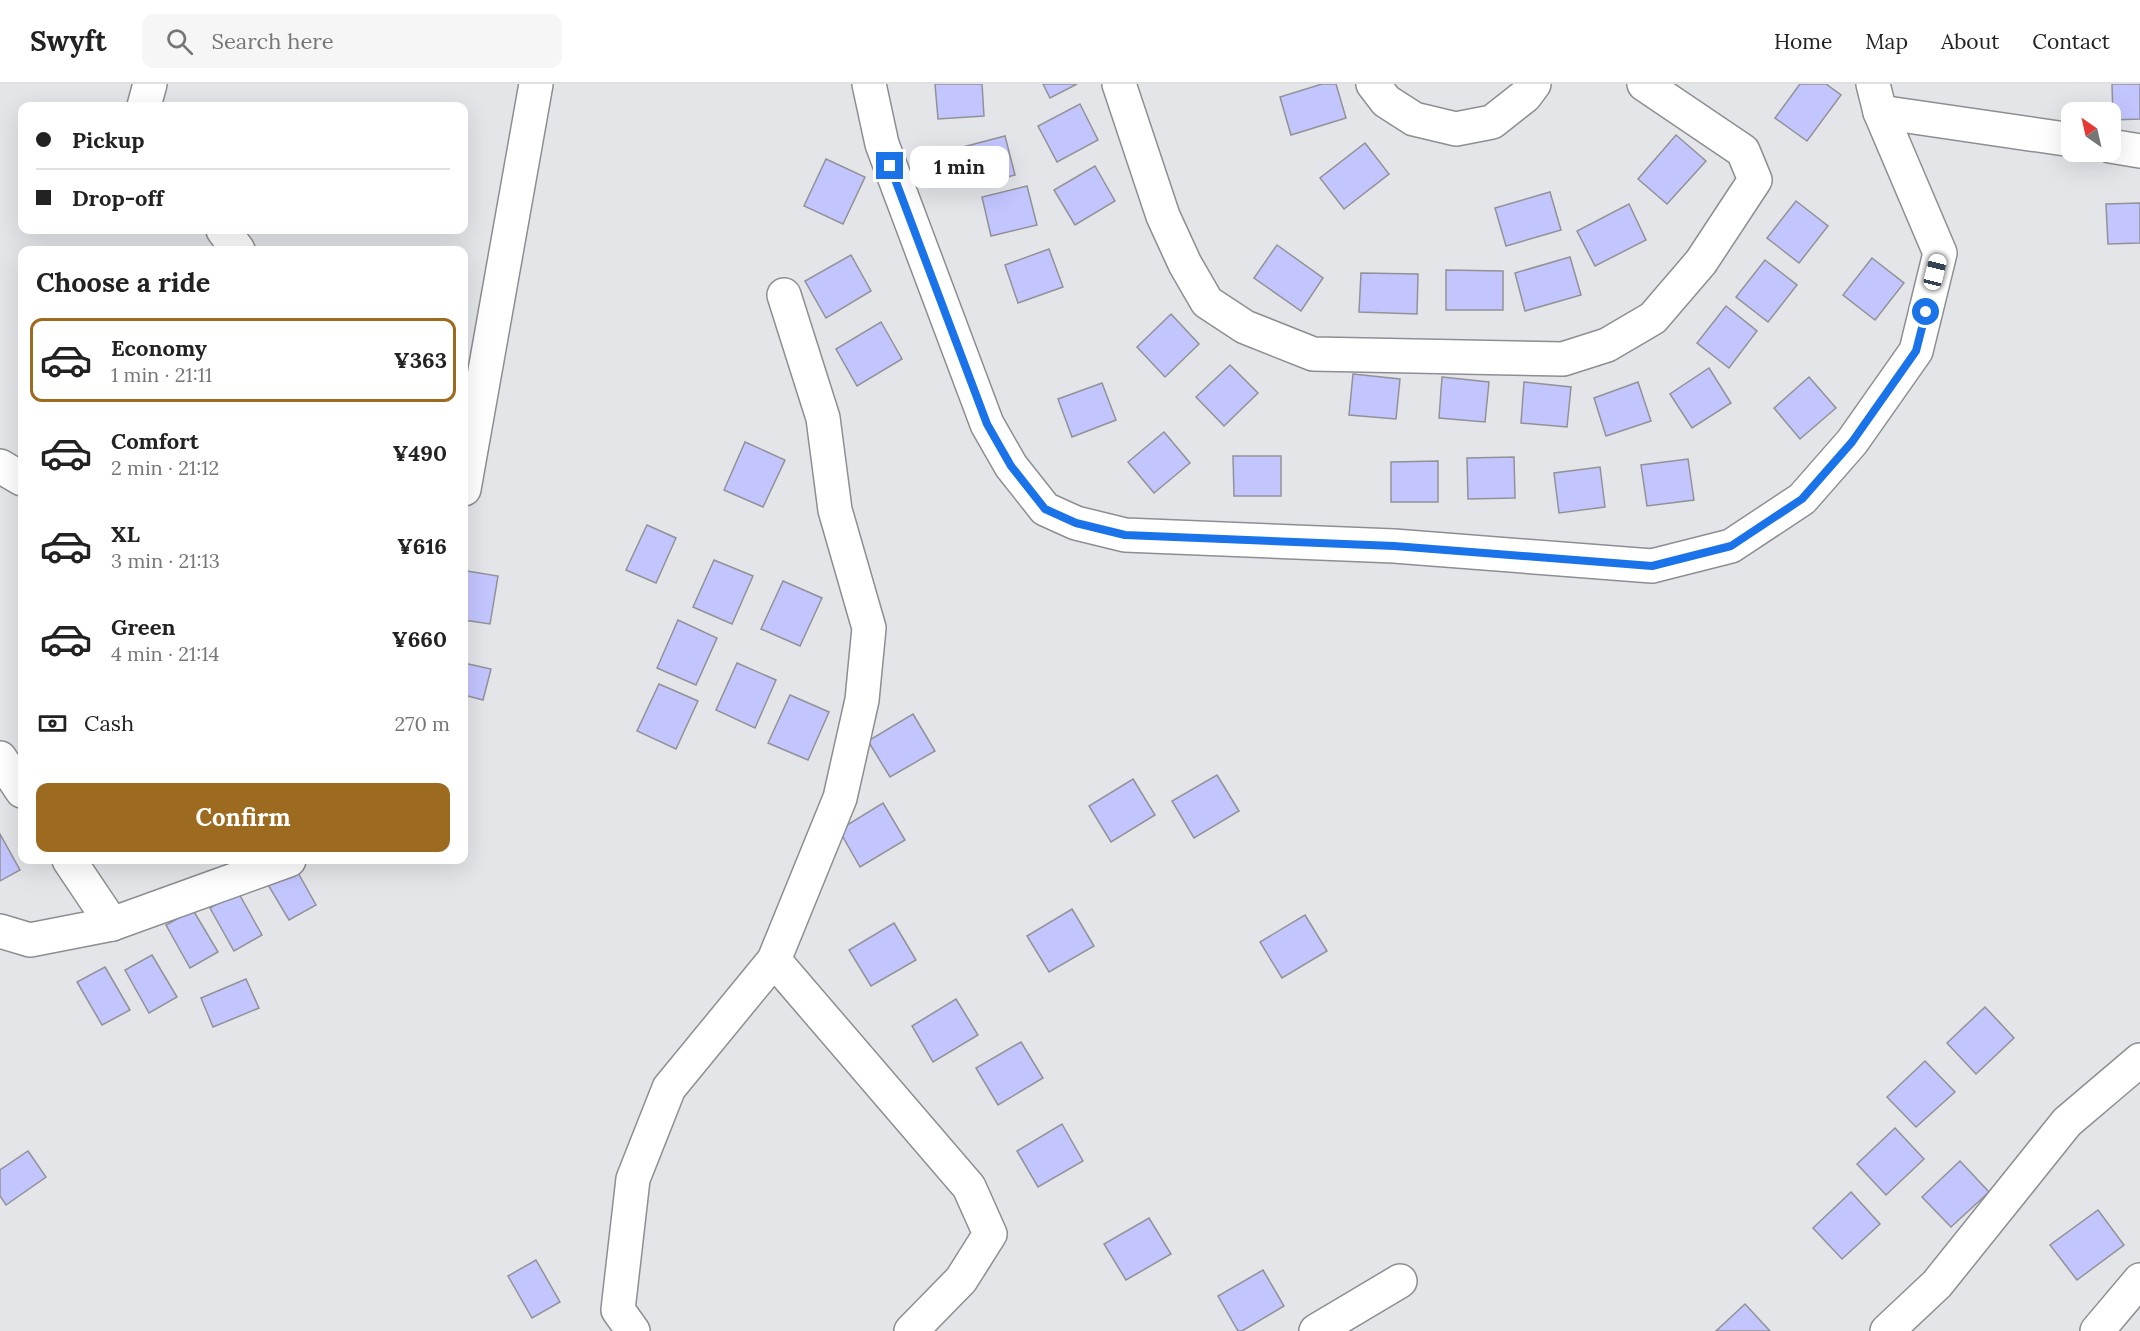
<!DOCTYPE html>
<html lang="en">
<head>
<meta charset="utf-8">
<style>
  :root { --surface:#fff; --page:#f6f6f6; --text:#222; --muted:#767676; --line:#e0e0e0; --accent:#9d6b20 }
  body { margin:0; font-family:Lora,serif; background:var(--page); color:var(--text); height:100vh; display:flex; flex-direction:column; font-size:22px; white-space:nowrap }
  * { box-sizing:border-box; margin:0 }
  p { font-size:20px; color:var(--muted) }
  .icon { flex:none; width:33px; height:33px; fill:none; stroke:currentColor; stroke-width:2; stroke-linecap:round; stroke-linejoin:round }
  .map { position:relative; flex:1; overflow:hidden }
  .details { position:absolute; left:18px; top:162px; width:450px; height:618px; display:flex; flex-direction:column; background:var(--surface); border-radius:12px; box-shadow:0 6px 24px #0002 }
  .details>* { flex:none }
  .banner { position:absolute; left:18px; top:18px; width:450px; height:132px; border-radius:12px; box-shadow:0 6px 24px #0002; display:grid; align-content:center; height:132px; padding:0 18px; background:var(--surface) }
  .needle { width:39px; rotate:326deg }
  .buttons { position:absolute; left:2061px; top:18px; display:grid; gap:12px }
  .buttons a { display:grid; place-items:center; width:60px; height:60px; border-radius:12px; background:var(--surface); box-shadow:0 6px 24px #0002; font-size:30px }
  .end { position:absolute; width:27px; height:27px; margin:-14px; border:8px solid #1a73e8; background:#fff; box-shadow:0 0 0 3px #fff }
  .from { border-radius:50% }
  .bubble { position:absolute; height:42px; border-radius:12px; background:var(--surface); box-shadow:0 6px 24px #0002; font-size:20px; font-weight:700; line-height:42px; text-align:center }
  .car { position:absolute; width:18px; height:36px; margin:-18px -9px; border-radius:8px; box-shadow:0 0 4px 2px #0007; background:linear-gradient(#fff 24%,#345 0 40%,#fff 0 76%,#345 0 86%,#fff 0) }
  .banner b { display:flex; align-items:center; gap:21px; height:57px; font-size:22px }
  .banner b+b { border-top:2px solid var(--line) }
  .banner i { width:15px; height:15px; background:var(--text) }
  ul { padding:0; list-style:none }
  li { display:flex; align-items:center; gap:18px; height:84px; margin:0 12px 9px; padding:0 6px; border:3px solid transparent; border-radius:12px }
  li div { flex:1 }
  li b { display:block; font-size:22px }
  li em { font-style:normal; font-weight:700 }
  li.current { border-color:var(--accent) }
  li>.icon { width:54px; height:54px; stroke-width:1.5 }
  h2 { padding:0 18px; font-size:27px; line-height:72px }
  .pay { display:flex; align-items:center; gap:15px; height:66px; padding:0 18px; font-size:22px }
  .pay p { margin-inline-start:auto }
  .button { display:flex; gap:12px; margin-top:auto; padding:12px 18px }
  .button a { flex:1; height:69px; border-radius:12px; background:var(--accent); color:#fff; font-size:24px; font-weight:700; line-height:69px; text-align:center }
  header { display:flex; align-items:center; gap:36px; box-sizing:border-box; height:84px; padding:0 30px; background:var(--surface); border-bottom:2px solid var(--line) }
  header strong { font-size:28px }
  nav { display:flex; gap:33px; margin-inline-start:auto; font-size:21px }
  .search { width:420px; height:54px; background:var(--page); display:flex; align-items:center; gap:15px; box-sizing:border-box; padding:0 21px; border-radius:12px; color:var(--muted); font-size:22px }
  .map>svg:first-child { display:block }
  .building { fill:#c3c5ff; stroke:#929296; stroke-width:1.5 }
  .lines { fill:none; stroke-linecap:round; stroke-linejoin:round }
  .minor-casing { stroke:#8d8e92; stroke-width:36 }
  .minor { stroke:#fff; stroke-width:33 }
  .route { stroke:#1a73e8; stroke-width:8 }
</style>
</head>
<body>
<header>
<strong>Swyft</strong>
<div class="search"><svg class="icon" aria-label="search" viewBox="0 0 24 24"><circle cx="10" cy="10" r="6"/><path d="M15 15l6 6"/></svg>Search here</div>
<nav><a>Home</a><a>Map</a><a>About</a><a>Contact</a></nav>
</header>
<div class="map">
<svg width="2140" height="1247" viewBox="0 0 2140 1247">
  <rect width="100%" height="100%" fill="#e4e5e9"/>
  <!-- building -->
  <g class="building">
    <path d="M935 0H982L984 32 938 35Z"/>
    <path d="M1043 0H1077L1050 14Z"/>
    <path d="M1322 0H1336L1346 34 1291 51 1280 13Z"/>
    <path d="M1800 0H1826L1841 11 1807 57 1775 34Z"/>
    <path d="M2112 0H2140V35L2113 36Z"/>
    <path d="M1080 20 1098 56 1057 78 1038 42Z"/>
    <path d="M1676 51 1706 77 1667 120 1638 95Z"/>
    <path d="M1005 52 1015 91 970 103 959 64Z"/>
    <path d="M1365 59 1389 90 1344 125 1320 94Z"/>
    <path d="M826 75 865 93 843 140 804 122Z"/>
    <path d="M1095 82 1115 117 1075 141 1054 106Z"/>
    <path d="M1027 102 1037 141 991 152 982 113Z"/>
    <path d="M1550 108 1561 146 1506 162 1495 124Z"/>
    <path d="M1796 117 1828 142 1799 179 1767 154Z"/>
    <path d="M2140 119V159L2108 160 2106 120Z"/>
    <path d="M1629 120 1646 156 1595 182 1577 147Z"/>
    <path d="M1277 161 1323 194 1301 227 1254 194Z"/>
    <path d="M1049 165 1063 203 1018 219 1005 181Z"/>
    <path d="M851 171 871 207 826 234 805 197Z"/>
    <path d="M1570 173 1581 211 1525 227 1515 189Z"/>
    <path d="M1872 174 1904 199 1875 236 1843 211Z"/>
    <path d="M1765 176 1797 201 1768 238 1736 213Z"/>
    <path d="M1446 186 1503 187V226H1446Z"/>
    <path d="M1361 189 1418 190 1417 230 1359 228Z"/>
    <path d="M1726 222 1757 247 1729 284 1697 259Z"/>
    <path d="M1171 230 1199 260 1165 293 1137 263Z"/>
    <path d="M881 238 902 275 857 302 836 265Z"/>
    <path d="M1230 281 1258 309 1224 342 1196 313Z"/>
    <path d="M1709 284 1731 319 1692 344 1670 310Z"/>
    <path d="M1353 290 1400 295 1396 335 1349 331Z"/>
    <path d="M1442 293 1489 298 1485 338 1439 334Z"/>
    <path d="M1809 293 1836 324 1800 355 1774 324Z"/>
    <path d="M1524 298 1571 303 1567 343 1521 339Z"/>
    <path d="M1638 298 1651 337 1606 352 1594 314Z"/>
    <path d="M1102 299 1116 336 1072 353 1058 315Z"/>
    <path d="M1164 348 1190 379 1154 409 1128 378Z"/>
    <path d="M745 358 785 376 763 423 724 406Z"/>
    <path d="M1233 372H1281V412H1234Z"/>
    <path d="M1514 373 1515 414 1468 415 1467 374Z"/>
    <path d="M1688 375 1694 416 1647 422 1641 381Z"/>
    <path d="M1438 377V418H1391V378Z"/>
    <path d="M1600 383 1605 423 1559 429 1554 389Z"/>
    <path d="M647 441 676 454 656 499 626 486Z"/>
    <path d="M714 476 753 492 732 540 693 523Z"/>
    <path d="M467 487 498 492 490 540 464 536V506Z"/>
    <path d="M783 497 822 514 800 562 761 545Z"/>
    <path d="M678 536 717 554 696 601 657 584Z"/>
    <path d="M464 579 491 585 483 616 464 611Z"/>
    <path d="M737 579 776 596 755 644 716 626Z"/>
    <path d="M659 600 698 617 676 665 637 647Z"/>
    <path d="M790 611 829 628 808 676 768 659Z"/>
    <path d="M913 630 935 667 890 693 868 657Z"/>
    <path d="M1217 691 1239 727 1194 754 1172 717Z"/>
    <path d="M1133 695 1155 731 1111 758 1089 722Z"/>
    <path d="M883 719 905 756 860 783 839 746Z"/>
    <path d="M0 750 20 786 0 797Z"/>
    <path d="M292 778 316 821 289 836 264 794Z"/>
    <path d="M238 808 262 851 234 867 210 824Z"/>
    <path d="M1072 825 1094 862 1049 888 1027 852Z"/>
    <path d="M193 826 218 868 190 884 166 841Z"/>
    <path d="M1305 831 1327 867 1282 894 1260 858Z"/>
    <path d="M894 839 916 876 871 902 849 866Z"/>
    <path d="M152 871 177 913 149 929 125 886Z"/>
    <path d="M105 883 130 926 102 941 77 898Z"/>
    <path d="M246 895 259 924 213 943 201 914Z"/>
    <path d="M956 915 978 951 933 978 912 942Z"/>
    <path d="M1985 923 2014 954 1976 990 1947 959Z"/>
    <path d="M1021 958 1043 994 998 1021 976 984Z"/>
    <path d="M1925 977 1955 1008 1916 1043 1887 1013Z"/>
    <path d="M1062 1040 1083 1077 1038 1103 1017 1067Z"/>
    <path d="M1895 1044 1924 1075 1886 1111 1857 1080Z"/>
    <path d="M28 1067 46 1093 6 1121 0 1112V1086Z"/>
    <path d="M1960 1077 1989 1108 1951 1143 1922 1113Z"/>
    <path d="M1851 1108 1880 1140 1842 1175 1813 1144Z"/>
    <path d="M2098 1126 2124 1161 2077 1196 2050 1161Z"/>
    <path d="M1149 1134 1171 1170 1126 1196 1104 1160Z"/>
    <path d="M536 1176 560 1218 532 1234 508 1192Z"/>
    <path d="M1263 1186 1284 1222 1242 1247H1238L1218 1212Z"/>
    <path d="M1745 1220 1770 1247H1716Z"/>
  </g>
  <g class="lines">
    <!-- minor casing -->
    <g class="minor-casing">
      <g id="minor">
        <path d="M869 0 882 60 987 340 1011 382 1045 425 1076 439 1125 451 1394 462 1652 482 1731 462 1802 415 1852 358 1916 267 1940 169 1880 28 1873 0"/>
        <path d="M1119 0 1163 132 1185 180 1207 218 1245 243 1313 270 1563 275 1607 261 1653 234 1701 178 1755 96 1743 67 1644 0"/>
        <path d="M1373 0 1386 17 1414 35 1456 45 1492 38 1525 12 1534 0"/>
        <path d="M144 22 150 0"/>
        <path d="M1880 28 2072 56"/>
        <path d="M2110 62 2140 67"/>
        <path d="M223 146 238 166"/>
        <path d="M0 382 22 395"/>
        <path d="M464 405 536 0"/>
        <path d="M0 674 22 707"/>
        <path d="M69 776 112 840"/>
        <path d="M0 847 30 856 112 840 289 776"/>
        <path d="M774 876 969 1103 990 1150 961 1196 911 1247"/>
        <path d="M633 1247 618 1226 633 1095 669 1004 774 876 840 714 862 616 869 544 835 426 823 334 784 211"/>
        <path d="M1316 1247 1400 1197"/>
        <path d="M1887 1247 1937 1200 2067 1038 2140 976"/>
        <path d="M2097 1247 2140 1196"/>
      </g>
    </g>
    <!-- minor -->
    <use href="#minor" class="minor"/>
  </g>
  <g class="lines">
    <!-- route -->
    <path class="route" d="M890 82 987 340 1011 382 1045 425 1076 439 1125 451 1394 462 1652 482 1731 462 1802 415 1852 358 1916 267 1926 228"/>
  </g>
</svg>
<div class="buttons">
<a><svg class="needle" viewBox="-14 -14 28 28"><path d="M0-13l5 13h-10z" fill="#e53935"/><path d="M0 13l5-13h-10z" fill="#767676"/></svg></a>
</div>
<i class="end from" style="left:1926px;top:228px"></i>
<i class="end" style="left:890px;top:82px"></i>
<div class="bubble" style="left:910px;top:62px;width:99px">1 min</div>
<i class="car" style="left:1935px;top:188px;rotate:14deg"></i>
<div class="banner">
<b><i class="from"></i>Pickup</b>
<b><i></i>Drop-off</b>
</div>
<section class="details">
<h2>Choose a ride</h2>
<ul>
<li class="current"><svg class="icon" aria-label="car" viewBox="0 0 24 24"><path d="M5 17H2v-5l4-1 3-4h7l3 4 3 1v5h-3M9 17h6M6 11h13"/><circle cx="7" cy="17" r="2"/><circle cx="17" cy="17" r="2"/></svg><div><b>Economy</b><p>1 min · 21:11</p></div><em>¥363</em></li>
<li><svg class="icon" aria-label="car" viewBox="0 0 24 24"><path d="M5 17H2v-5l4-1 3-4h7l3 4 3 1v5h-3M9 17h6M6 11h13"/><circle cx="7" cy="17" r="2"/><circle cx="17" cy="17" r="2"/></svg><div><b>Comfort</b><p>2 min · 21:12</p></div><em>¥490</em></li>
<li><svg class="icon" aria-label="car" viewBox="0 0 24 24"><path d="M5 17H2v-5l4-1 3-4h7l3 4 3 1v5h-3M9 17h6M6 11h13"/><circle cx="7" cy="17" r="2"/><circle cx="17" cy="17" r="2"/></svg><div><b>XL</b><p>3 min · 21:13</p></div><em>¥616</em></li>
<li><svg class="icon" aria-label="car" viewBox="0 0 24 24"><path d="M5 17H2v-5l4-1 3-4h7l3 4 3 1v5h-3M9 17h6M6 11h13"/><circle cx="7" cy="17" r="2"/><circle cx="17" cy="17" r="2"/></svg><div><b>Green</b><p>4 min · 21:14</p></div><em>¥660</em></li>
</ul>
<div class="pay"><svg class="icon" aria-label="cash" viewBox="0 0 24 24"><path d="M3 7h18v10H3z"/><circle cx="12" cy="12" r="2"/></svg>Cash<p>270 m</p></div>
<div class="button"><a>Confirm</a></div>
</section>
</div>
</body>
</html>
